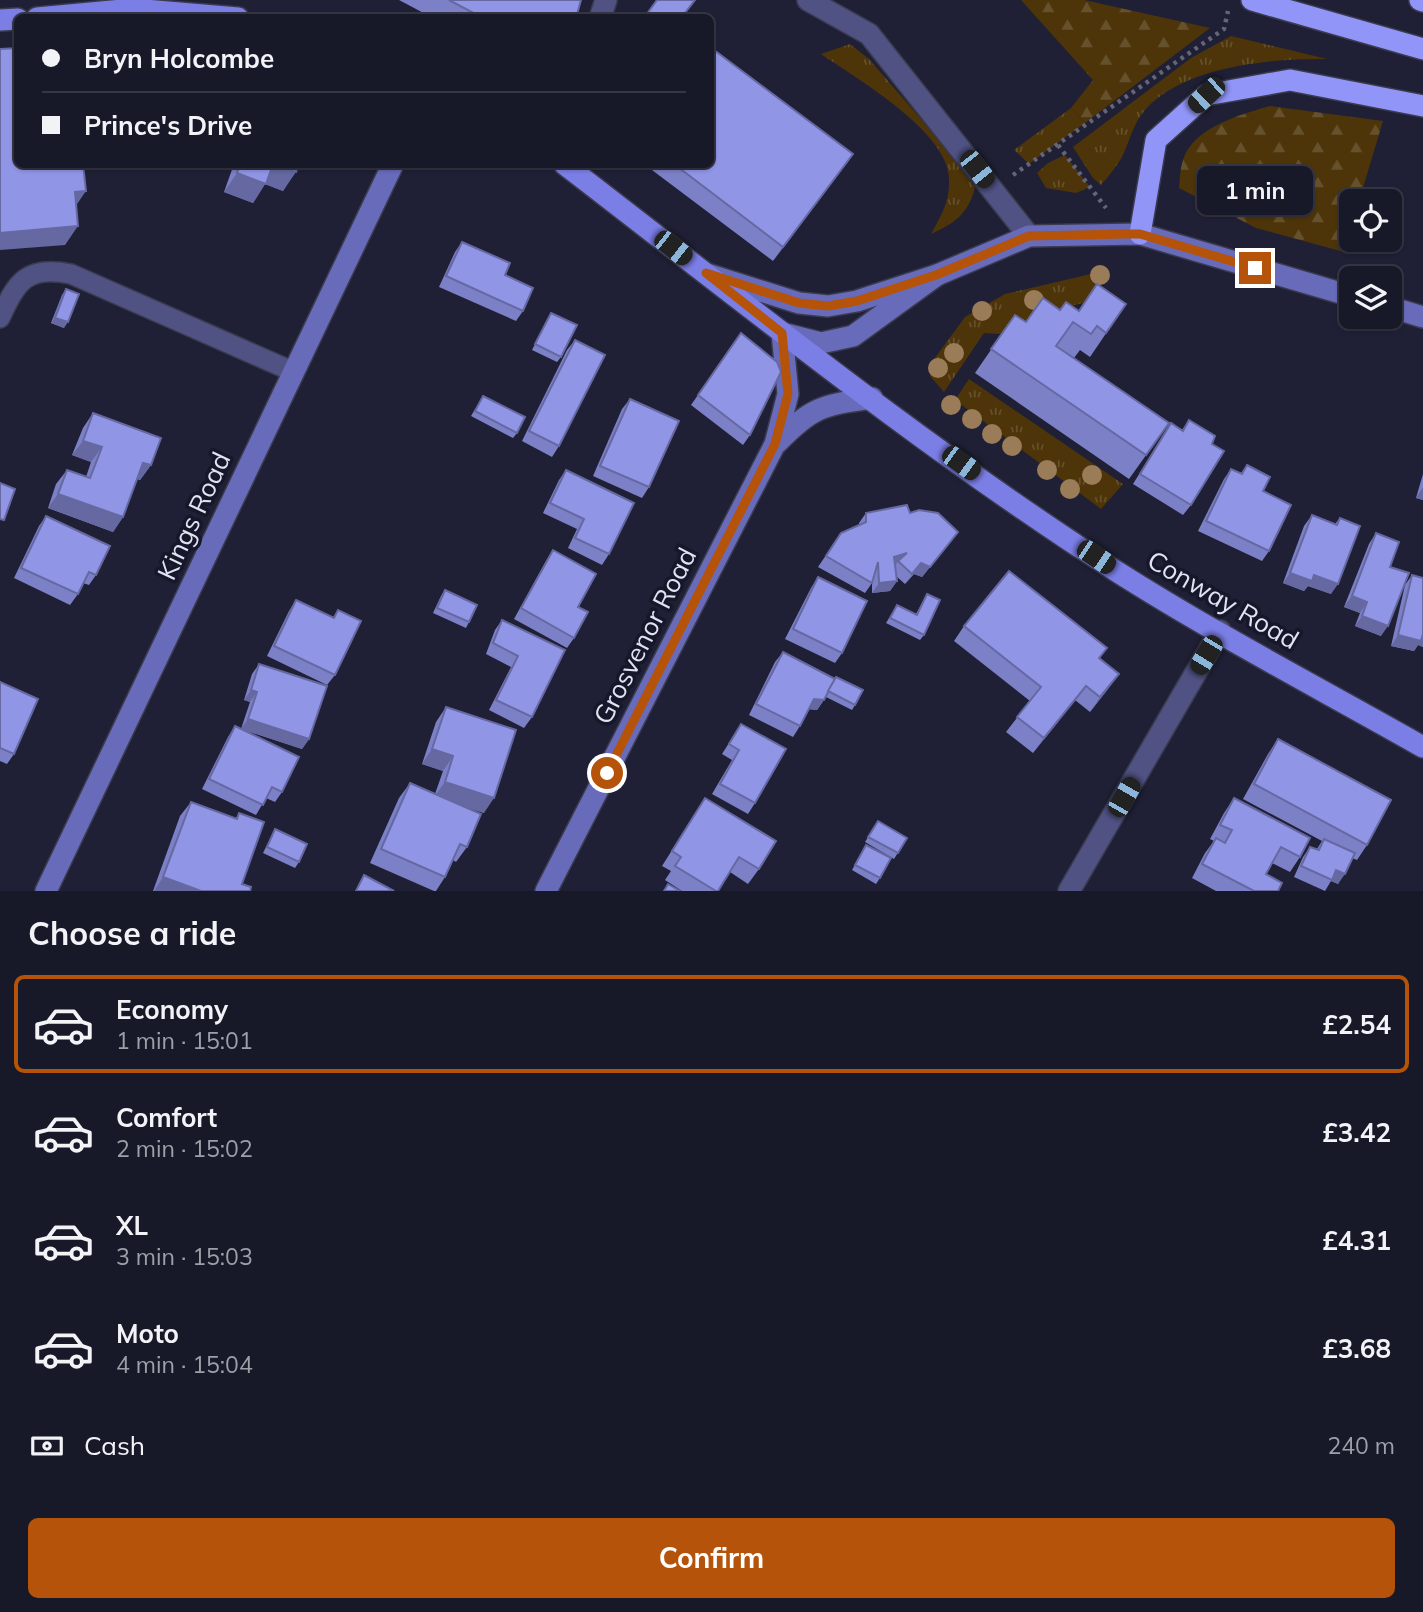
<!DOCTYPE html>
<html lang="en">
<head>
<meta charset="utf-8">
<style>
  :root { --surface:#171828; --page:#202130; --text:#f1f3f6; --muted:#9ea0a8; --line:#363745; --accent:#b45309 }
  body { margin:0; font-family:Mulish,sans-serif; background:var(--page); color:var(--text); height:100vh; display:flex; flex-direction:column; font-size:26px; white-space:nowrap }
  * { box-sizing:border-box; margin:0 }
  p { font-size:23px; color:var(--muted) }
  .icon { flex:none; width:38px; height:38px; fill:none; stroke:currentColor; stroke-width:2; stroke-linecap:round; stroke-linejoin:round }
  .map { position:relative; height:891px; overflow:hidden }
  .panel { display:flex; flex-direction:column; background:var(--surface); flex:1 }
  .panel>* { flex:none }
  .hud { position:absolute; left:14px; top:14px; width:700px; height:154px; border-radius:10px; box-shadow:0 2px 5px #0004,0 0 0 2px var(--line); display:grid; align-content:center; height:154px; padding:0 28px; background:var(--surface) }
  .buttons { position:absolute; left:1339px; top:189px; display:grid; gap:14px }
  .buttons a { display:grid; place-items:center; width:63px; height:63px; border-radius:10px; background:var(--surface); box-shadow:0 2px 5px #0004,0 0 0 2px var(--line); font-size:35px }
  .end { position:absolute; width:32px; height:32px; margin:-16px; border:9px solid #b45309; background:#fff; box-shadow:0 0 0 4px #fff }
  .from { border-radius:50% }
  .bubble { position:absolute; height:49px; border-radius:10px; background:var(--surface); box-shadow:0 2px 5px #0004,0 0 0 2px var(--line); font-size:23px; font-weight:700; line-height:49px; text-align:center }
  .car { position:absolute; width:21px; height:42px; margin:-21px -10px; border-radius:9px; box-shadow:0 0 5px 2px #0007; background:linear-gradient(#222 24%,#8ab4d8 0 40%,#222 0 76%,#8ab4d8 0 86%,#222 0) }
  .hud b { display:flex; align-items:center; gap:24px; height:66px; font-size:26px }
  .hud b+b { border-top:2px solid var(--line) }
  .hud i { width:18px; height:18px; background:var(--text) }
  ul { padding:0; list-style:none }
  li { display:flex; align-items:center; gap:21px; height:98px; margin:0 14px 10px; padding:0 14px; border:4px solid transparent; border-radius:10px }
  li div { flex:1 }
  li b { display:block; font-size:26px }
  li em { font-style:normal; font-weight:700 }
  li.selected { border-color:var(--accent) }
  li>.icon { width:63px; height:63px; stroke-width:1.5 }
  h2 { padding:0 28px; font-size:32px; line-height:84px }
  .pay { display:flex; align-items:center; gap:18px; height:77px; padding:0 28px; font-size:26px }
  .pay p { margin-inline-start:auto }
  .cta { display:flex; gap:14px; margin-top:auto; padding:14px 28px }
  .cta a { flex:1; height:80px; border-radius:10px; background:var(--accent); color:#fff; font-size:28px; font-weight:700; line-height:80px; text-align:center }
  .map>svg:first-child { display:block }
  .grass { fill:url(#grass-tufts) }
  .forest { fill:url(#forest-firs) }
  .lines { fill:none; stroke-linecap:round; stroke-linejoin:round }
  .lane-casing { stroke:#3a3b4f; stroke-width:22 }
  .street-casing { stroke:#3a3b4f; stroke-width:24 }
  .secondary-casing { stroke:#3a3b4f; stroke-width:24 }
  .primary-casing { stroke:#3a3b4f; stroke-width:24 }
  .highway-casing { stroke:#3a3b4f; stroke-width:24 }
  .path { stroke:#646577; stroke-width:4.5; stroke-dasharray:3.5 5; stroke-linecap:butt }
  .lane { stroke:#4f5283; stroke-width:19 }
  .street { stroke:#4f5283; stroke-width:21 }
  .secondary { stroke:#686bba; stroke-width:21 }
  .primary { stroke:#7b7ee5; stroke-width:21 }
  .highway { stroke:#9095f7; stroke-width:21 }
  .tree { fill:#9a7c58 }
  .wall { fill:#7c80c6 }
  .shaded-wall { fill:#6568a1 }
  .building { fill:#9095e6; stroke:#6568a1; stroke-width:2 }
  .route { stroke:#b45309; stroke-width:9 }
  .labels { text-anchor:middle; stroke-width:7; stroke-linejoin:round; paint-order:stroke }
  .street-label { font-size:26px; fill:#e1e3f1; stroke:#16172a }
</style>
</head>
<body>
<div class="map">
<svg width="1423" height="891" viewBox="0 0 1423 891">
  <defs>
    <pattern id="grass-tufts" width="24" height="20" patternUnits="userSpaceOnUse" patternTransform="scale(1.75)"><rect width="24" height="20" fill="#4d3409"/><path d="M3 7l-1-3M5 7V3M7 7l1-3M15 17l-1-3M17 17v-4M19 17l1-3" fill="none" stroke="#66512d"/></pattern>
    <pattern id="forest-firs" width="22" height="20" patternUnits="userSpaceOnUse" patternTransform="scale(1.75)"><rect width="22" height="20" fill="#4d3409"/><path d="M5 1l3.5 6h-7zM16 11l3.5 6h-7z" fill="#66512d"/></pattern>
  </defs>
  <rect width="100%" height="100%" fill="#1f2035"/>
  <!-- grass -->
  <g class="grass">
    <path d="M1231 36 1327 59C1273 58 1183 66 1145 110 1133 123 1129 144 1121 159 1115 168 1108 177 1101 185L1093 178 1073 147 1191 58Z"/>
    <path d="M850 44 869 59 967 172 975 188C968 214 955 223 931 234 941 216 950 201 949 179 949 132 857 79 821 54Z"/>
    <path d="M1071 108 1085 123 1029 164 1014 150Z"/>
    <path d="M1065 155 1090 187 1076 193 1046 188 1037 173 1048 163Z"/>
    <path d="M1095 273 1100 275 1102 299C1079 303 1016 319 1000 334L984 333 944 392 930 376 929 366 965 317 1005 294Z"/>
    <path d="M969 379 1123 484 1101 509 955 400Z"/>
  </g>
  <!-- forest -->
  <g class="forest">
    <path d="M1021 0H1084L1210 28 1085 123 1071 108 1093 80Z"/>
    <path d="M1270 106 1383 121 1359 201H1351V228L1344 252 1256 228 1179 188C1180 179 1180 169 1183 160 1193 127 1242 114 1270 106Z"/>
  </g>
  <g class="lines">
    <!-- lane casing -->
    <g class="lane-casing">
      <path id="lane" d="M0 318C17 281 27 265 71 274L294 372"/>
    </g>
    <!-- street casing -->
    <g class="street-casing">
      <g id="street">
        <path d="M808 0 869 34 1029 236"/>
        <path d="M600 18 606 0"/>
        <path d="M1069 891 1220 631"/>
      </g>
    </g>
    <!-- secondary casing -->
    <g class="secondary-casing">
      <g id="secondary">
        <path d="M707 274 799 303 828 306 857 301 937 275 1029 236 1140 234 1351 296"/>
        <path d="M1390 307 1423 317"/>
        <path d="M777 443C812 407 822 405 872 398"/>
        <path d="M46 891 393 164"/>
        <path d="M546 891 775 444 788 394 782 333 821 343 853 336 937 275"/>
      </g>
    </g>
    <!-- primary casing -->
    <g class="primary-casing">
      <g id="primary">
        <path d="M37 18 133 9 238 18"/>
        <path d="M0 20 18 19"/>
        <path d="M564 164C745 303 924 448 1116 571 1215 634 1321 689 1423 747"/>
      </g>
    </g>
    <!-- highway casing -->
    <g class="highway-casing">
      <g id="highway">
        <path d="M1252 0 1423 49"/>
        <path d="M1420 0 1423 1"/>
        <path d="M1140 234 1156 140 1206 95 1290 80 1423 106"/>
      </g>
    </g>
    <!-- path -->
    <g class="path">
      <path d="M1058 145 1106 208"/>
      <path d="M1013 175 1224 29 1228 11"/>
    </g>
    <!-- lane -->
    <use href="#lane" class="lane"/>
    <!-- street -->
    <use href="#street" class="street"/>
    <!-- secondary -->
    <use href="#secondary" class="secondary"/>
    <!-- primary -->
    <use href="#primary" class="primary"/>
    <!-- highway -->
    <use href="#highway" class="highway"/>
  </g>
  <!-- trees -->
  <g class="tree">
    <circle cx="1100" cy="275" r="10"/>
    <circle cx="1034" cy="300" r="10"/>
    <circle cx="982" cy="311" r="10"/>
    <circle cx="954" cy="353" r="10"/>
    <circle cx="938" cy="368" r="10"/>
    <circle cx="951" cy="405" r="10"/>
    <circle cx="972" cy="419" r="10"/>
    <circle cx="992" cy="434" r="10"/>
    <circle cx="1012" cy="446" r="10"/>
    <circle cx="1047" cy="470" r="10"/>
    <circle cx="1092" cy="475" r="10"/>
    <circle cx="1070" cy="489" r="10"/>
  </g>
  <!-- wall -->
  <g class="wall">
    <path d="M399 0H581L576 18H433Z"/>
    <path d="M853 154 773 261 644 164H710Z"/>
    <path d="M234 164H299L283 191 265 184 253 203 224 192Z"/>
    <path d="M462 242 505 275 523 311 516 321 439 287 455 252Z"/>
    <path d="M66 289 64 328 51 323 62 295Z"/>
    <path d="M1126 304 1090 357 1080 350 1074 358 1169 423 1129 479 975 373 1015 315 1026 322 1060 310 1079 311Z"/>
    <path d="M551 313 561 357 557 362 532 350Z"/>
    <path d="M741 333 750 435 743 445 691 405Z"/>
    <path d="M575 340 559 446 552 457 522 441 567 350Z"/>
    <path d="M483 396 517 433 513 438 471 416Z"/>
    <path d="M630 399 649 487 642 498 593 476 622 409Z"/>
    <path d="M93 413 151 465 140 480 137 479 123 517 113 532 48 508 56 484 67 470 86 477 91 462 72 455 83 428Z"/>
    <path d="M1189 420 1191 505 1183 515 1133 484 1171 423 1182 430Z"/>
    <path d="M1247 465 1263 491 1269 551 1262 561 1198 531 1224 479 1231 469 1241 473Z"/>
    <path d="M566 470 609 554 602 565 568 548 577 529 543 513 559 480Z"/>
    <path d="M1423 474V500L1416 498Z"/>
    <path d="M866 513H910L958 532 922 577 914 574 905 584 896 576 897 581 890 591 872 593V583L865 593 818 567 841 533 859 525V523Z"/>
    <path d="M1312 515 1335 524 1340 518 1331 594 1308 586 1304 591 1283 583 1304 526Z"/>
    <path d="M46 516 96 575 89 585 83 583 78 594 70 605 14 578 39 526Z"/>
    <path d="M1376 533 1390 567 1381 636 1355 626 1360 613 1344 607 1369 544Z"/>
    <path d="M553 550 578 607 574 638 567 648 514 619 546 561Z"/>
    <path d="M1412 575 1423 578V647L1418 645 1414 651 1391 646 1405 585Z"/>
    <path d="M818 577 842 653 835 663 785 639 811 588Z"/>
    <path d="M445 590 469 622 466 628 433 613 441 596Z"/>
    <path d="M927 594 924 635 920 640 886 623 897 605 916 614Z"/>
    <path d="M296 600 333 618 338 610 335 675 327 685 267 656 289 611Z"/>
    <path d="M502 620 565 650 532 717 524 728 489 710 511 667 486 654 495 630Z"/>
    <path d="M964 626 1107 648 1100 658 1108 689 1090 712 1075 700 1033 753 1006 732 1030 701 954 641Z"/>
    <path d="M783 652 834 679 855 705 852 710 826 697 817 710 809 709 800 726 793 737 749 715 775 662Z"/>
    <path d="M259 664 309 739 302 749 241 729 282 792 275 802 266 798 256 815 202 789 228 737 235 726 241 729 250 702 244 700 252 674Z"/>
    <path d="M0 682 14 754 7 764 0 761Z"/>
    <path d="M446 707 484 813 466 807 467 847 456 862 453 860 445 877 436 891H434L370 863 399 798 410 783 435 794 443 771 422 764 436 722Z"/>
    <path d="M741 724 755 803 748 814 712 794 732 760 722 754Z"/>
    <path d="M1278 739 1367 845 1357 860 1352 858 1338 884 1331 881 1325 891 1294 877 1303 857 1310 847 1317 849 1322 841 1243 799 1268 754Z"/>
    <path d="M705 798 759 869 748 884 730 872 718 891H682L665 880 671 871 662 866Z"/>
    <path d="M1234 798 1300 857 1290 872 1272 863 1266 874 1278 891H1216L1192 878 1205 853 1214 841 1210 839 1224 813Z"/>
    <path d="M191 802 236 818 239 813 242 884 250 891H153L180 816Z"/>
    <path d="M878 821 907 838 894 859 865 842Z"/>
    <path d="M275 829 299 862 295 868 263 853Z"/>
    <path d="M866 845 880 878 876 884 852 870Z"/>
  </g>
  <!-- shaded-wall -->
  <g class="shaded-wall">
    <path d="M853 154 843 168 773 261 783 247Z"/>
    <path d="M273 164 296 172 283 191 265 184 253 203 224 192 237 173Z"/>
    <path d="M86 191 73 210 75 192Z"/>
    <path d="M78 226 65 245 0 250V233Z"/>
    <path d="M55 318 68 322 64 328 51 323Z"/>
    <path d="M83 441 102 447 91 462 72 455Z"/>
    <path d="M143 463 151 465 140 480 133 477Z"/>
    <path d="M1423 487V500L1416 498Z"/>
    <path d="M58 494 123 517 113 532 48 508Z"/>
    <path d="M958 532 922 577 914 574 905 584 921 563Z"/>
    <path d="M907 553 896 564 887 567 894 557Z"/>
    <path d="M1290 573 1314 575 1338 584 1331 594 1308 586 1304 591 1283 583Z"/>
    <path d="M897 581 890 591 872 593 879 583Z"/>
    <path d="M1352 596 1367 602 1360 613 1344 607Z"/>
    <path d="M1362 616 1388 626 1381 636 1355 626Z"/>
    <path d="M1423 634V647L1418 645 1414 651 1391 646 1398 635Z"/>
    <path d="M1119 674 1108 689 1090 712 1100 697Z"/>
    <path d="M1086 686 1075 700 1033 753 1044 738Z"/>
    <path d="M251 690 257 692 250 702 244 700Z"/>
    <path d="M814 699 824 700 817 710 807 709Z"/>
    <path d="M248 719 309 739 302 749 241 729Z"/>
    <path d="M432 749 453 756 443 771 422 764Z"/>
    <path d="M445 782 494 798 484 813 434 797Z"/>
    <path d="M1336 870 1345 874 1338 884 1331 881Z"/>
    <path d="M163 877 201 891H154Z"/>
  </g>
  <!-- building -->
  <g class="building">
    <path d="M449 0H581L576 18H483Z"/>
    <path d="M657 0H695L681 18H644Z"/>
    <path d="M710 47 853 154 783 247 674 164H710Z"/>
    <path d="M18 48V164H44V165L83 164 86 191 75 192 78 226 0 233V49Z"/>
    <path d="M240 164H273L266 184 237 173Z"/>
    <path d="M275 164H299L296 172Z"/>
    <path d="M462 242 510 263 505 275 533 288 523 311 446 276Z"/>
    <path d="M1097 284 1126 304 1106 333 1097 326 1091 334 1073 322 1056 346 1169 423 1146 455 991 349 1015 315 1026 322 1043 298 1060 310 1066 302 1079 311Z"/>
    <path d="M66 289 79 294 68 322 55 318Z"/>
    <path d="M551 313 577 325 561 357 535 344Z"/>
    <path d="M741 333 777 362 781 372 750 435 698 395Z"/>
    <path d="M575 340 605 355 559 446 529 431Z"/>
    <path d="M483 396 525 417 517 433 475 411Z"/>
    <path d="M630 399 679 421 649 487 600 466Z"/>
    <path d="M93 413 161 438 151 465 143 463 123 517 58 494 67 470 90 478 102 447 83 441Z"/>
    <path d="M1189 420 1215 436 1212 444 1224 451 1191 505 1140 474 1171 423 1183 431Z"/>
    <path d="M1247 465 1270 477 1263 491 1291 505 1269 551 1206 521 1231 469 1242 474Z"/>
    <path d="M566 470 634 503 609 554 575 538 584 519 550 503Z"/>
    <path d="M0 483 15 489 4 520 0 519Z"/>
    <path d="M907 505 910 513 919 510 938 513 958 532 930 567 921 563 912 574 898 561 907 553 894 557 897 581 879 583 878 562 872 583 826 556 841 533 866 522V513Z"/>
    <path d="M1312 515 1337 525 1340 518 1360 526 1338 584 1314 575 1312 581 1290 573Z"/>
    <path d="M46 516 110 546 96 575 89 572 78 594 21 568Z"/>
    <path d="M1376 533 1399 542 1390 567 1409 573 1388 626 1362 616 1367 602 1352 596Z"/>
    <path d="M553 550 596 574 578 607 588 612 574 638 521 608Z"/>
    <path d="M1009 571 1107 648 1099 658 1119 674 1100 697 1086 686 1044 738 1017 717 1041 687 964 626Z"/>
    <path d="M1412 575 1423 578V634L1421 641 1398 635Z"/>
    <path d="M818 577 867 601 842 653 793 629Z"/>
    <path d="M445 590 477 605 469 622 437 608Z"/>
    <path d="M927 594 940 600 924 635 890 618 897 605 917 615Z"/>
    <path d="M296 600 334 618 338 610 361 621 335 675 274 646Z"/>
    <path d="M502 620 565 650 532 717 496 700 518 656 493 643Z"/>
    <path d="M783 652 835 679 824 700 814 699 800 726 756 704Z"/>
    <path d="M259 664 327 686 309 739 248 719 257 692 251 690Z"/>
    <path d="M836 677 863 690 855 705 828 691Z"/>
    <path d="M0 682 38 699 14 754 0 748Z"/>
    <path d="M446 707 516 730 494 798 445 782 453 756 432 749Z"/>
    <path d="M741 724 786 749 755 803 720 784 739 750 729 744Z"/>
    <path d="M235 726 299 757 282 792 272 787 263 805 209 779Z"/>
    <path d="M1278 739 1391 800 1367 845 1254 784Z"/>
    <path d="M410 783 481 814 467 847 460 844 445 877 381 849Z"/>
    <path d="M705 798 776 841 759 869 739 857 718 891H716L675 866 681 857 672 851Z"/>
    <path d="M1234 798 1310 838 1300 857 1281 847 1266 874 1282 883 1278 891H1254L1202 864 1216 838 1225 843 1232 830 1220 825Z"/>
    <path d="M191 802 237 819 239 813 264 822 242 884 251 887 250 891H201L163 877Z"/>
    <path d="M878 821 907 838 898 853 868 837Z"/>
    <path d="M275 829 307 844 299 862 267 847Z"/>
    <path d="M1324 839 1355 853 1345 874 1336 870 1332 880 1301 866 1310 847 1319 850Z"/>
    <path d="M866 845 891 858 880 878 855 865Z"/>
    <path d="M364 875 394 891H356Z"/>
    <path d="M668 884 680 891H664Z"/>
  </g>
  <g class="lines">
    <!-- route -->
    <path class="route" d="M607 773 775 444 788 394 782 333 706 273 799 303 828 306 857 301 936 275 1029 236 1126 234H1140L1255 268"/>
  </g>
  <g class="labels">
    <!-- street labels -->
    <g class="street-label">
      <text transform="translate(194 516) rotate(-65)" y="9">Kings Road</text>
      <text transform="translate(1223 600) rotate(30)" y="9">Conway Road</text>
      <text transform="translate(645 636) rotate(-63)" y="9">Grosvenor Road</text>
    </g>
  </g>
</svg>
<div class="buttons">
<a><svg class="icon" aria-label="locate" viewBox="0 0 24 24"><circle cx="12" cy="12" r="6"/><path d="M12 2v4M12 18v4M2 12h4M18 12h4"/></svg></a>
<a><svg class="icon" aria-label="layers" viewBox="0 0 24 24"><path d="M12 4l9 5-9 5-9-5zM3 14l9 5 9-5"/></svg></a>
</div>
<i class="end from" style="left:607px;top:773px"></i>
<i class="end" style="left:1255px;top:268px"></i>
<div class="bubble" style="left:1197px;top:166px;width:116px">1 min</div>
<i class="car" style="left:1206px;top:95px;rotate:227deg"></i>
<i class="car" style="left:977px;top:169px;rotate:142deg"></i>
<i class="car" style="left:673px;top:248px;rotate:128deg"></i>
<i class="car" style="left:961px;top:463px;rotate:126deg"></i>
<i class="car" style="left:1096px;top:557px;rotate:124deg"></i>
<i class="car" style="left:1206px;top:655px;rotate:211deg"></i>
<i class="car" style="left:1124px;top:797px;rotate:30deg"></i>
<div class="hud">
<b><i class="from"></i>Bryn Holcombe</b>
<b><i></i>Prince's Drive</b>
</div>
</div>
<section class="panel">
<h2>Choose a ride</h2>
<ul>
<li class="selected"><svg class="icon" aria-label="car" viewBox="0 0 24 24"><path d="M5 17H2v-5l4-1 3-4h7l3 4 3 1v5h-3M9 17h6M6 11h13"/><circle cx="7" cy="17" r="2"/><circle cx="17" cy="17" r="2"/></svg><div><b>Economy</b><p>1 min · 15:01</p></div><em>£2.54</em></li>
<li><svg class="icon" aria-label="car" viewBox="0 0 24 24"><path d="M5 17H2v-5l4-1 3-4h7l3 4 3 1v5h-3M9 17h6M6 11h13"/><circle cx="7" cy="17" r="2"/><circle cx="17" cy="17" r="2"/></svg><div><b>Comfort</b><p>2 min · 15:02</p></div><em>£3.42</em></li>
<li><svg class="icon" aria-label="car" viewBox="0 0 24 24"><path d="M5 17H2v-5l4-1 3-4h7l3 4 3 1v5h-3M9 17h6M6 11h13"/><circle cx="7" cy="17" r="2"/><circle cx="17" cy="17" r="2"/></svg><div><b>XL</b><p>3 min · 15:03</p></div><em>£4.31</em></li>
<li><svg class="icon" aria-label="car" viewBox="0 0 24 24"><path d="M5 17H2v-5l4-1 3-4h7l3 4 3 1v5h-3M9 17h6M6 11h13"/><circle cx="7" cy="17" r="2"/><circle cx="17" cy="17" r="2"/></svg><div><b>Moto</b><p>4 min · 15:04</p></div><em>£3.68</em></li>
</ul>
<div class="pay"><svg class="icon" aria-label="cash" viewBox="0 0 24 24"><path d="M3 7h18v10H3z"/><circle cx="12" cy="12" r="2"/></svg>Cash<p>240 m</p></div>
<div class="cta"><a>Confirm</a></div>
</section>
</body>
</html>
